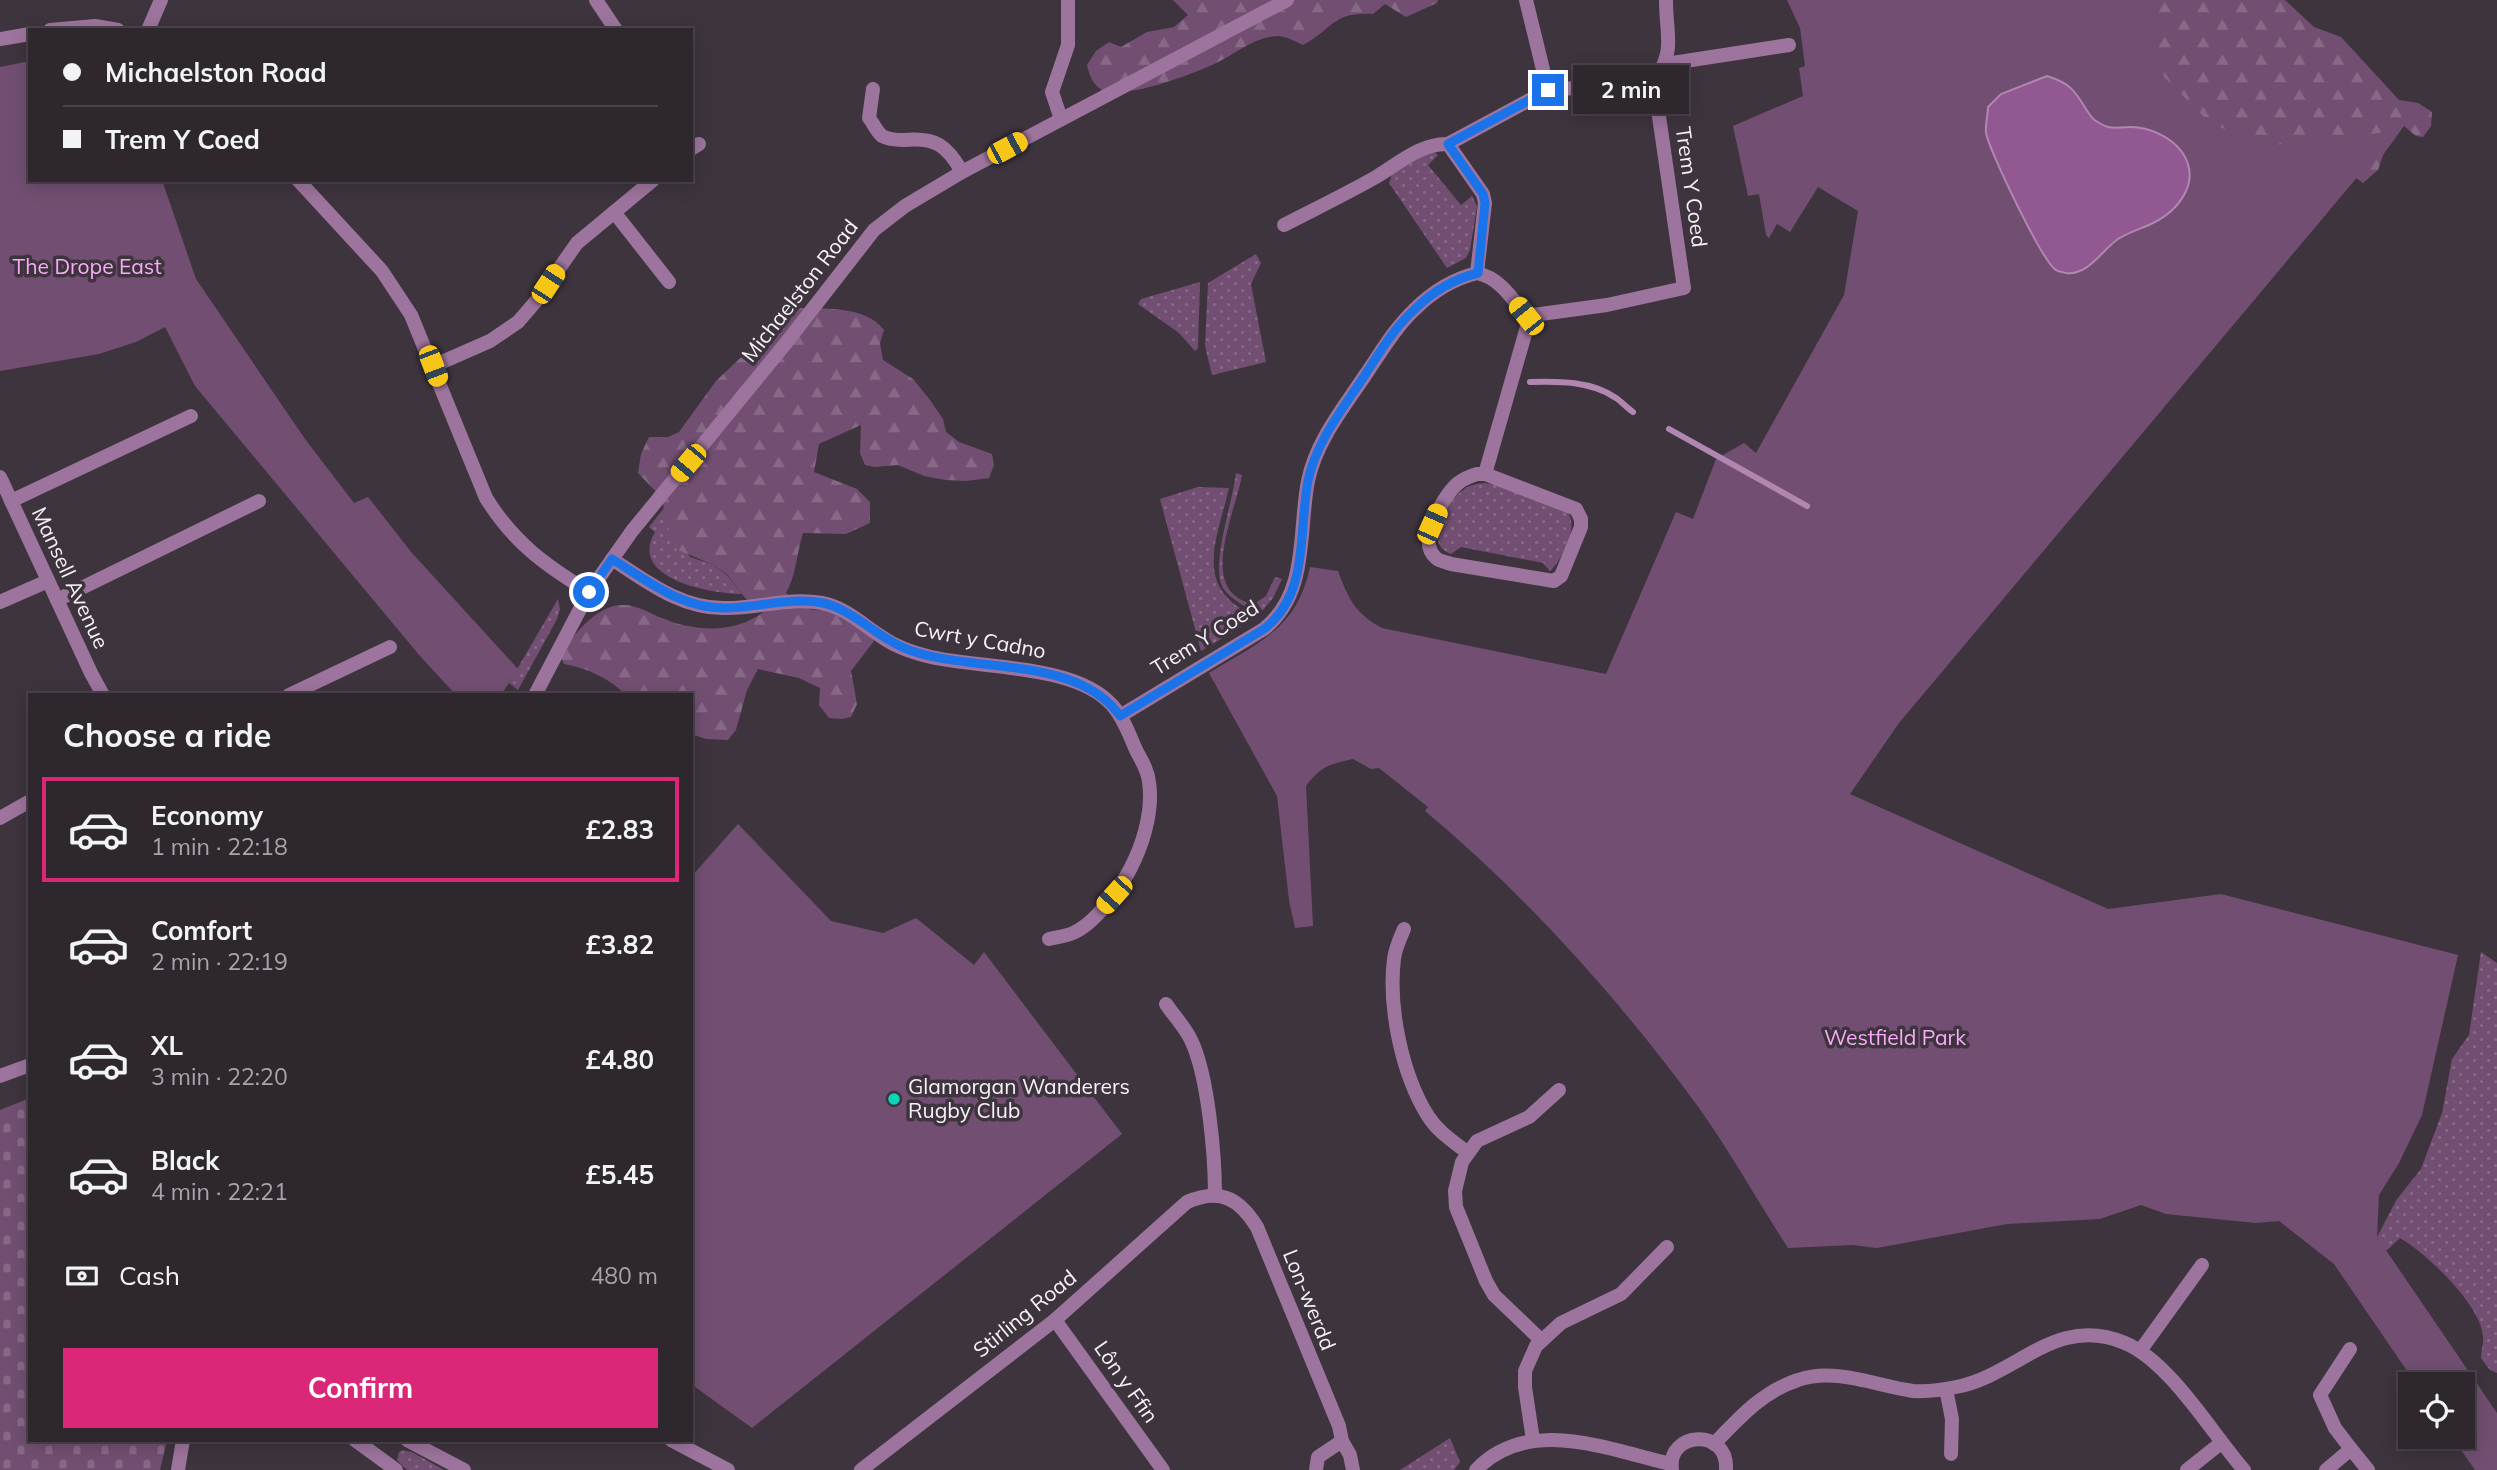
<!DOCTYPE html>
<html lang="en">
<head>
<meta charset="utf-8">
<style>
  :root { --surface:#2e272e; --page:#3a333a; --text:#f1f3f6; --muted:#a7a5aa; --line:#49444a; --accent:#db2777 }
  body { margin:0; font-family:Mulish,sans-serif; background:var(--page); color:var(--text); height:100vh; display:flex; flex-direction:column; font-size:26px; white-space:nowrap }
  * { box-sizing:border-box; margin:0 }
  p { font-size:23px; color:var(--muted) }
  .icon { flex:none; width:38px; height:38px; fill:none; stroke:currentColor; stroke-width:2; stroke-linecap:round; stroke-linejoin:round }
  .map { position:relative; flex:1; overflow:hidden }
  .drawer { position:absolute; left:28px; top:693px; width:665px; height:749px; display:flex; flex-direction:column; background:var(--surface); border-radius:0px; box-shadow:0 4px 18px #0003,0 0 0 2px var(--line) }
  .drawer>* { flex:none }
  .top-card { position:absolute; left:28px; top:28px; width:665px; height:154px; border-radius:0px; box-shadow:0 4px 18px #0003,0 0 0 2px var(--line); display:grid; align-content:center; height:154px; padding:0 35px; background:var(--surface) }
  .fabs { position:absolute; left:2398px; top:1372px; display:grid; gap:14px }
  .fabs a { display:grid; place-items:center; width:77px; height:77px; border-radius:0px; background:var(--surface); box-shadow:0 4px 18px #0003,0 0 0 2px var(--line); font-size:35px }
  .end { position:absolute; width:32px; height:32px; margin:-16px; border:9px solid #1a73e8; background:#fff; box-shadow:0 0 0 4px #fff }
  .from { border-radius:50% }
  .bubble { position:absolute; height:49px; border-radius:0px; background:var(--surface); box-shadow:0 4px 18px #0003,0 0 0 2px var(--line); font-size:23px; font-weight:700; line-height:49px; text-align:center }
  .car { position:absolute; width:21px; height:42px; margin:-21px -10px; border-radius:9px; box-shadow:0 0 5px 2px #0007; background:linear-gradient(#f5c518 24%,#345 0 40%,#f5c518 0 76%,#345 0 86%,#f5c518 0) }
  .top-card b { display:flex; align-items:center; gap:24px; height:66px; font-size:26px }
  .top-card b+b { border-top:2px solid var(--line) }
  .top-card i { width:18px; height:18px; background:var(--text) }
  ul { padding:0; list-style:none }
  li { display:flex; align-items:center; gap:21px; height:105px; margin:0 14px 10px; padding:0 21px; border:4px solid transparent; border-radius:0px }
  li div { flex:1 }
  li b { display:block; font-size:26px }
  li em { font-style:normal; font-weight:700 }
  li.active { border-color:var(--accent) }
  li>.icon { width:63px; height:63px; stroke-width:1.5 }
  h2 { padding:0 35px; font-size:32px; line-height:84px }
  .pay { display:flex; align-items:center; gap:18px; height:77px; padding:0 35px; font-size:26px }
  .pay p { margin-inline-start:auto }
  .primary-button { display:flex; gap:14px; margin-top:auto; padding:14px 35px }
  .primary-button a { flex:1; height:80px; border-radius:0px; background:var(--accent); color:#fff; font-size:28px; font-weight:700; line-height:80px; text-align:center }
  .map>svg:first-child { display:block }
  .grass { fill:url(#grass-dots) }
  .forest { fill:url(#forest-firs) }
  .cemetery { fill:url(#cemetery-stones) }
  .park { fill:#724f72 }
  .water { fill:#925892; stroke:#b186b1; stroke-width:2 }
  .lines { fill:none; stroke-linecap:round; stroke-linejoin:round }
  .stream { stroke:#b186b1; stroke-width:6 }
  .minor { stroke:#9d749d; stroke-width:14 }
  .tertiary { stroke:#9d749d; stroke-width:14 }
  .route { stroke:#1a73e8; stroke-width:9 }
  .poi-dot { fill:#0ad5b5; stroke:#3e343e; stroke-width:2.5 }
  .labels { text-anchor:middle; stroke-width:7; stroke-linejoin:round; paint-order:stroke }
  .street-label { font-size:21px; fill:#f8f1f8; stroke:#3e343e }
  .park-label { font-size:21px; fill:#fba9fb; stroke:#3e343e }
  .poi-label { font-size:21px; fill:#f8f1f8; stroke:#3e343e; text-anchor:start }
</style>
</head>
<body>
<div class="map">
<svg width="2497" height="1470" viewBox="0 0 2497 1470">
  <defs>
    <pattern id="grass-dots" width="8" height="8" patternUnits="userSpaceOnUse" patternTransform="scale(1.75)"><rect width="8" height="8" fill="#724f72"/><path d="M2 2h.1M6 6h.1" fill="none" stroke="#876987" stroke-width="1.8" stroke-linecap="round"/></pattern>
    <pattern id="forest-firs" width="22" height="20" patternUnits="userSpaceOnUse" patternTransform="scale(1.75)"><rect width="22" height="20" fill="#724f72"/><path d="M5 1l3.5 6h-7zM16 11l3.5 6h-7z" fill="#876987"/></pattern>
    <pattern id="cemetery-stones" width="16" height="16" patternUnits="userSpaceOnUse" patternTransform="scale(1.75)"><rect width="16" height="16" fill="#724f72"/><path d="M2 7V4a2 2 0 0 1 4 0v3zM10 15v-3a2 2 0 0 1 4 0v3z" fill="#876987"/></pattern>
  </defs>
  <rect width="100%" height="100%" fill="#3e343e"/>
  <!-- grass -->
  <g class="grass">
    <path d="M1434 152 1438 155 1428 165 1461 205 1472 196 1477 206 1470 250 1466 258 1447 268 1389 183 1392 174 1427 153Z"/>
    <path d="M1256 254 1261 263 1251 284 1266 362 1212 375 1205 346 1208 283Z"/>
    <path d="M1200 282 1198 348 1195 351 1179 333 1138 304 1141 299Z"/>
    <path d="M1236 473 1242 475C1236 512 1195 593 1254 604L1266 596 1275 577 1282 579 1273 598 1257 617C1248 605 1231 601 1223 588 1210 566 1233 501 1236 473Z"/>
    <path d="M1484 483 1497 485 1567 512C1580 525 1562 560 1550 571L1543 563 1461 547 1451 554C1421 543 1446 502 1463 490 1469 485 1477 484 1484 483Z"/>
    <path d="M1198 487 1229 488C1219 534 1193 582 1245 611L1234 618 1241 627 1201 651 1160 499Z"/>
    <path d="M664 508V517L690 557 711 564 727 575 742 594C712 594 627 579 655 532L649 527Z"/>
    <path d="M558 599 560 609 557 619 518 690 509 683Z"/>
    <path d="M2481 952 2497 963V1373L2490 1370 2481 1358C2481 1351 2484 1343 2483 1336 2481 1305 2426 1253 2400 1238L2386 1251 2377 1237 2397 1199 2421 1169 2442 1113 2452 1059 2469 1035Z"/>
    <path d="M1450 1438 1460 1462 1454 1470H1400Z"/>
    <path d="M403 1450 412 1452 444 1470H407L397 1460 399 1452Z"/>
  </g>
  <!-- forest -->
  <g class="forest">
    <path d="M1173 0H1438L1437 3 1406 17 1385 4 1373 14C1331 12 1335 28 1303 45 1296 42 1286 36 1278 36 1255 36 1234 55 1214 64 1193 74 1118 103 1099 88 1092 82 1089 74 1087 65L1096 51 1109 42 1121 47 1147 32 1174 27 1188 15Z"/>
    <path d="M2128 0H2285L2314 27 2341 37 2399 100 2418 103 2432 112 2431 126 2423 137 2416 136 2404 126 2383 155 2378 170 2363 183 2348 171 2278 174 1960 31Z"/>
    <path d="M793 308C821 309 866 305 884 330L880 343 883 360 913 379 930 400 943 419 946 432 959 442 992 454 994 465 989 478 966 481 945 480 924 476 898 465 874 467 865 465 860 453 861 425 819 444 814 472 857 489 870 502V523L846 534 803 533C797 552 796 576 786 593 806 608 814 617 837 604L867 619 874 641 851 671 857 704 851 717 842 719 829 718 819 705 820 688 799 678 758 669 747 690 736 730 728 740 706 739 691 734V695H626C609 678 587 668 564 664L560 656C572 637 595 606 621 605 636 604 649 613 662 618 695 632 735 634 765 611L745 598 727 574 711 564 676 549 664 517 663 499 638 473 641 454 649 437H668L679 432 716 381Z"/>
  </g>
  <!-- cemetery -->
  <path class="cemetery" d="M30 1098V1440H167L160 1470H0V1110Z"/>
  <!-- park -->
  <g class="park">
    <path d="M1787 0H2149L2164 77 2212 125 2275 145 2396 131 1899 723 1850 794 2108 909 2221 894 2458 955 2422 1115 2399 1163 2379 1195 2377 1237 2497 1413V1470H2475L2452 1437H2462V1384H2416L2334 1264 2279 1221 2256 1223 2166 1214 2141 1205 2100 1219 2007 1224 1877 1248 1853 1245 1788 1248C1758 1202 1731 1153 1699 1108 1619 999 1528 897 1425 811L1428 807 1379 768 1371 769 1353 759C1330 764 1321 766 1306 786L1313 926 1295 928 1289 900 1277 796 1209 673C1258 643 1297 629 1310 567L1338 571C1349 600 1355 613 1382 628L1606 674 1676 512 1693 519 1716 459 1744 443 1756 453 1844 295 1858 211 1818 187 1790 232 1777 224 1769 238 1766 235 1759 194 1748 196 1733 126 1803 96 1799 68 1805 66 1800 28Z"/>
    <path d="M30 61V180H162L196 279 305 439 354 503 368 497 412 553 518 669 501 695H456L420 656 195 386 165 327 136 342 99 354 0 371V67Z"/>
    <path d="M738 824 831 921 883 933 916 918 974 965 984 952 1122 1134 752 1428 691 1384V877Z"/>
  </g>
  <!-- water -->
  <path class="water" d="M2047 76C2069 83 2074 89 2086 109 2089 113 2091 118 2096 121 2111 131 2115 127 2131 127 2149 127 2171 137 2182 152 2202 181 2179 211 2151 224 2140 229 2129 232 2118 239 2102 250 2088 276 2066 273 2062 272 2059 272 2056 270 2043 263 1989 150 1986 133 1985 125 1988 115 1988 107L2001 94Z"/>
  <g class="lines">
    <!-- stream -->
    <g class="stream">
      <path d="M1530 382C1558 381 1592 381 1616 398 1622 402 1627 408 1633 412"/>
      <path d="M1669 429 1807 506"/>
    </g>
    <!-- minor -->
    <g class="minor">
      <path d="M596 0 616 30"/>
      <path d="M1526 0 1548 90"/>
      <path d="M50 30 95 26 118 30"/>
      <path d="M148 30 161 0"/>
      <path d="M0 39 30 34"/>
      <path d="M1666 64 1789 45"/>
      <path d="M1654 82C1676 49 1666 37 1666 0"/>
      <path d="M873 89 869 118C873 123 877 132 882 136 889 140 897 140 904 140 935 137 947 145 962 172"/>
      <path d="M1061 119 1052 92 1068 45V0"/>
      <path d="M691 149 699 144"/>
      <path d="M298 180 382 271 411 315 486 498C514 543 545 565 589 592"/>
      <path d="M614 212 669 282"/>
      <path d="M1284 225C1315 209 1346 194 1376 177 1398 164 1421 143 1448 144"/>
      <path d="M433 366 490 341 518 322 537 300 577 243 653 180"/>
      <path d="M1477 474H1485L1576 509 1581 519V527L1561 576 1554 581 1451 564C1446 562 1439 561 1436 558 1416 541 1443 497 1457 484 1463 479 1470 476 1477 474Z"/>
      <path d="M1485 474 1527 327 1526 316"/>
      <path d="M0 477 91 673 103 695"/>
      <path d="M11 501 191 416"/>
      <path d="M612 559C647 582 683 610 727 608 759 608 790 597 822 603 845 607 863 625 882 637 896 647 914 653 931 657 983 669 1076 664 1112 705 1124 718 1130 737 1137 752 1142 761 1148 771 1149 782 1153 807 1145 837 1135 859 1125 882 1098 921 1075 932 1068 936 1057 937 1049 939"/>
      <path d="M57 600 259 501"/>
      <path d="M0 602 48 581"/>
      <path d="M289 695 390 647"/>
      <path d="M1120 716 1264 629C1309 593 1298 532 1308 481 1316 441 1344 407 1366 374 1381 352 1395 328 1414 310 1432 292 1453 279 1477 273L1485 203 1483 194 1448 144 1548 90 1654 82 1684 288 1607 305 1526 316C1512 298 1500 278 1477 273"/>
      <path d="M0 818 30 801"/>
      <path d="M1404 929C1400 938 1395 949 1394 959 1388 1007 1402 1075 1428 1116 1438 1132 1454 1142 1468 1153"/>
      <path d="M1166 1004C1174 1016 1185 1027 1191 1040 1208 1075 1215 1155 1215 1195"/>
      <path d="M1055 1320 1163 1470"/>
      <path d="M1541 1340 1494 1295 1486 1281 1456 1207 1455 1191 1462 1162 1477 1141 1529 1117 1559 1090"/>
      <path d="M2140 1351 2202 1265"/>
      <path d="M1946 1389 1952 1419 1951 1454"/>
      <path d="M671 1440 728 1470"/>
      <path d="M1533 1440 1525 1387V1371L1536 1346 1561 1323 1621 1294 1667 1247"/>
      <path d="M1714 1444C1739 1418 1763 1391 1798 1380 1836 1367 1876 1386 1913 1391 1928 1392 1942 1390 1956 1387 2018 1375 2055 1314 2125 1343 2170 1362 2211 1432 2244 1470"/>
      <path d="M2351 1449 2368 1470"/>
      <path d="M178 1470 183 1440"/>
      <path d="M861 1470 1055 1320 1187 1202C1220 1188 1239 1198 1257 1227L1339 1426 1342 1441"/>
      <path d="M1316 1470 1318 1457 1342 1441 1350 1455 1353 1470"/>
      <path d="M1476 1470C1528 1415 1609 1450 1671 1464"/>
      <path d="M1672 1470C1666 1431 1729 1427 1726 1470"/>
      <path d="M2187 1470 2221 1443"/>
      <path d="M2326 1470 2351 1449 2335 1428 2320 1395 2350 1349"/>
    </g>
    <!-- tertiary -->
    <g class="tertiary">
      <path d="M535 695 589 592 632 531 786 343 874 230 905 206 962 172 1287 0"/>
      <path d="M0 1076 30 1065"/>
      <path d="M355 1440 396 1470"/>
      <path d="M407 1440 464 1470"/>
    </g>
  </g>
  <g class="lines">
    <!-- route -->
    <path class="route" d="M589 592 612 559C648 581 683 610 728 608 759 607 792 597 823 603 855 610 880 641 912 651 977 673 1078 656 1120 716L1264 629C1310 593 1298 533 1308 481 1316 442 1342 410 1363 378 1378 355 1393 329 1414 310 1432 292 1453 279 1478 273L1485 203 1483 194 1448 144 1548 90"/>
  </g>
  <!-- markers -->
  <circle class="poi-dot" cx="894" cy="1099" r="7"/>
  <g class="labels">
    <!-- street labels -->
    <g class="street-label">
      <text transform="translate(1691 187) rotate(82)" y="7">Trem Y Coed</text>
      <text transform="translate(800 291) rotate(-52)" y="7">Michaelston Road</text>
      <text transform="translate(70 578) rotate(65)" y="7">Mansell Avenue</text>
      <text transform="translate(1205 638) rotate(-32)" y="7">Trem Y Coed</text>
      <text transform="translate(980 640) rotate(10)" y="7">Cwrt y Cadno</text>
      <text transform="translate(1309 1300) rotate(68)" y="7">Lon-werdd</text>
      <text transform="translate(1025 1314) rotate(-39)" y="7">Stirling Road</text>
      <text transform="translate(1126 1382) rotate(55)" y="7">Lôn y Ffin</text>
    </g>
    <!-- park labels -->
    <g class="park-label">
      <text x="87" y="274">The Drope East</text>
      <text x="1895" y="1045">Westfield Park</text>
    </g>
    <!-- poi labels -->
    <g class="poi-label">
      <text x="908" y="1094">Glamorgan Wanderers<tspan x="908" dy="24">Rugby Club</tspan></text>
    </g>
  </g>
</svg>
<div class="fabs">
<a><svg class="icon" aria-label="locate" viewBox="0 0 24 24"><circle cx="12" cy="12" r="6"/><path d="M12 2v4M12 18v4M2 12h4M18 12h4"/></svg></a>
</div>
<i class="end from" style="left:589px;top:592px"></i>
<i class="end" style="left:1548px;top:90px"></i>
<div class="bubble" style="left:1573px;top:65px;width:116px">2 min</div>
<i class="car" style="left:1007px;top:148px;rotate:62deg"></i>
<i class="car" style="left:548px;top:284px;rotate:33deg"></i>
<i class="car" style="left:1526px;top:316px;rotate:321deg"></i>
<i class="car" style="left:433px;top:366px;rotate:159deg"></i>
<i class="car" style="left:688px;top:463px;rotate:220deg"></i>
<i class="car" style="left:1432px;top:524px;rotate:24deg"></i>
<i class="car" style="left:1114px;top:895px;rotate:222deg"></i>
<div class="top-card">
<b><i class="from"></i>Michaelston Road</b>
<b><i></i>Trem Y Coed</b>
</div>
<section class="drawer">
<h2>Choose a ride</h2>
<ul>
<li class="active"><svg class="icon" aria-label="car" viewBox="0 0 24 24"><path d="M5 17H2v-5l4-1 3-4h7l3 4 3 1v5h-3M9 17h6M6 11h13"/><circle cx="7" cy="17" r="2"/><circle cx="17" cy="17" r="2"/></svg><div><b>Economy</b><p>1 min · 22:18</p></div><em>£2.83</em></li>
<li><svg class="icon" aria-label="car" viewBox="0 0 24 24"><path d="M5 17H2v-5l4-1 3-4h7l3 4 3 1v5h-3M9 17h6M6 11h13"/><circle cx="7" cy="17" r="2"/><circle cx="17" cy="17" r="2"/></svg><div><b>Comfort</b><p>2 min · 22:19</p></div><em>£3.82</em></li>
<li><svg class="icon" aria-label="car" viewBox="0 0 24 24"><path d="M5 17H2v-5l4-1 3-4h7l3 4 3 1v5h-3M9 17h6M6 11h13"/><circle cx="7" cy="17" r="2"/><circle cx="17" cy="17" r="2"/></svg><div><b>XL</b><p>3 min · 22:20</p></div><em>£4.80</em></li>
<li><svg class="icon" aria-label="car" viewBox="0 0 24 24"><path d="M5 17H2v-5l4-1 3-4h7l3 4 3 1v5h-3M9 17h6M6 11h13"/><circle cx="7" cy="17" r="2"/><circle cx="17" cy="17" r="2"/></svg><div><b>Black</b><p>4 min · 22:21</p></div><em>£5.45</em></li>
</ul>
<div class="pay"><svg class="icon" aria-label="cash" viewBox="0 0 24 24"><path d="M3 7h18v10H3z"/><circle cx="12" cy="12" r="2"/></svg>Cash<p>480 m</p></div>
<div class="primary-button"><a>Confirm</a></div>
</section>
</div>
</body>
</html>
